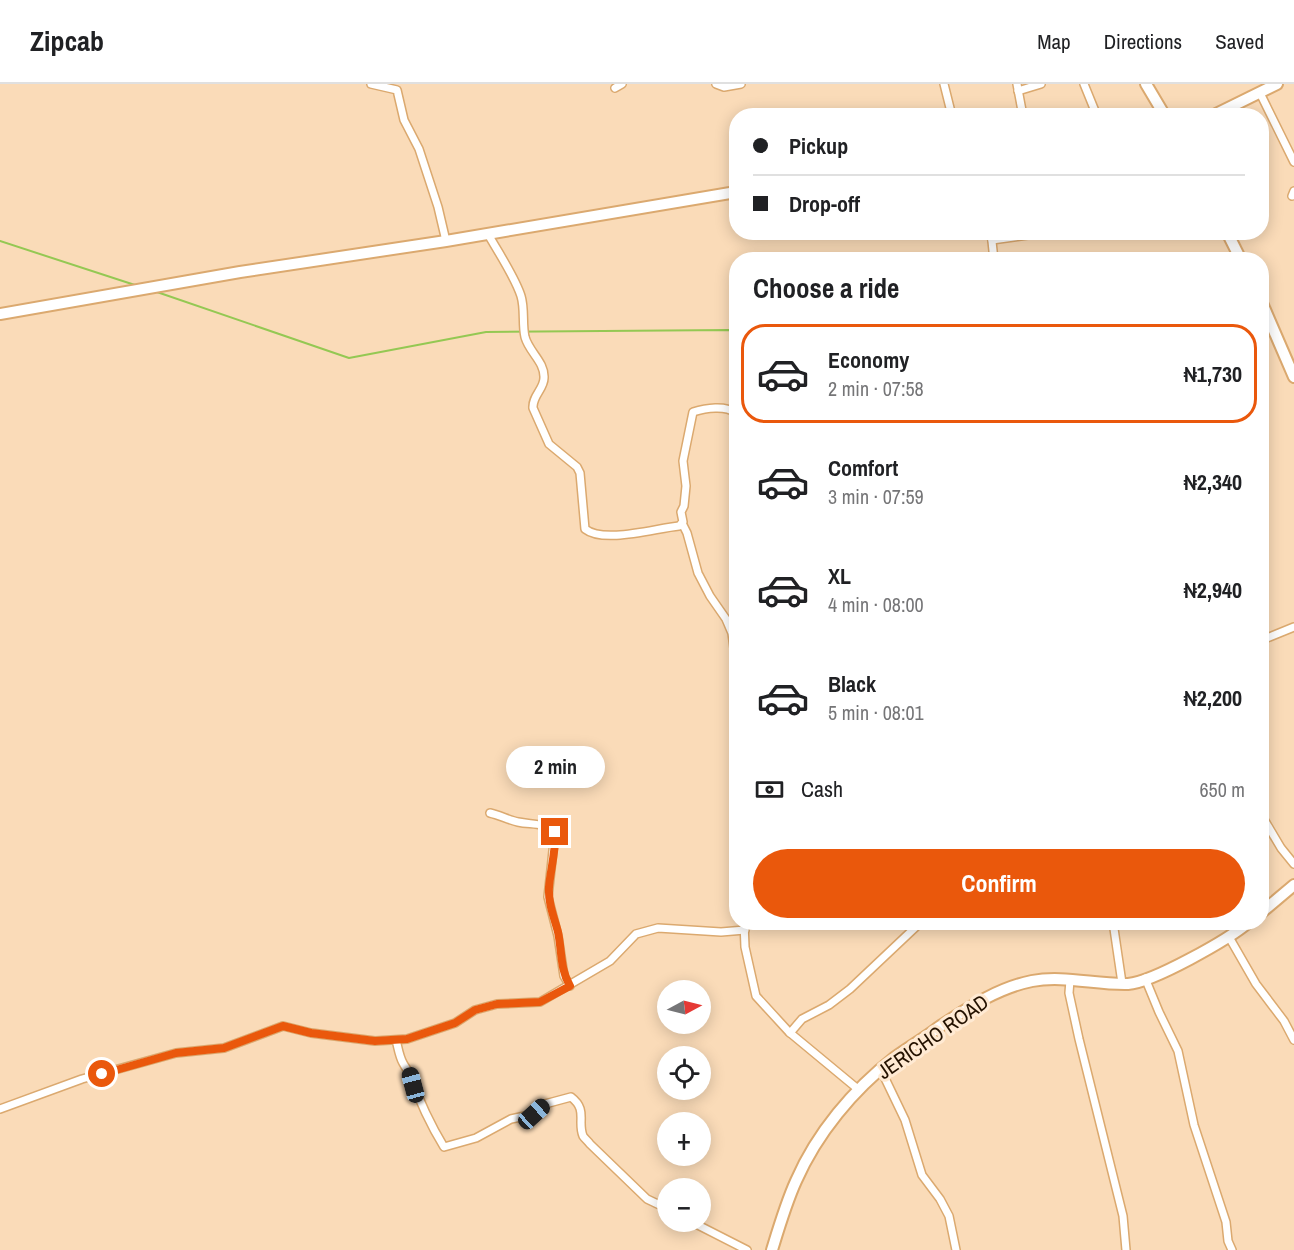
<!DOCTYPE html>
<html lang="en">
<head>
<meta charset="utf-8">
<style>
  :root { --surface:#fff; --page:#f2f2f2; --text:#202124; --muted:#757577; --line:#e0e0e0; --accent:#ea580c }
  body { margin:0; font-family:"Archivo Narrow",sans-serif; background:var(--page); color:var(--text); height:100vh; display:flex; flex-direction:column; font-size:22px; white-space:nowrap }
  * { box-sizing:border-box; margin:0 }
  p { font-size:20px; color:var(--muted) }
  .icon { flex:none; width:33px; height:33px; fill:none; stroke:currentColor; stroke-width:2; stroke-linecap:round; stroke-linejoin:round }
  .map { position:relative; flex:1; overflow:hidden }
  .side { position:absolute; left:729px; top:168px; width:540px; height:678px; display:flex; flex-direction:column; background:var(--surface); border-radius:24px; box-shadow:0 3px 15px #0003 }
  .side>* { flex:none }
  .banner { position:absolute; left:729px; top:24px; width:540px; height:132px; border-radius:24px; box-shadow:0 3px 15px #0003; display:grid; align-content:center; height:132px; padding:0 24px; background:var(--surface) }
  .needle { width:39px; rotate:83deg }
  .buttons { position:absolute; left:657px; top:896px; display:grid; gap:12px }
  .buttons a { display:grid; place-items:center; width:54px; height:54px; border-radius:50%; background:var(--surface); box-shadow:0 3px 15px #0003; font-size:30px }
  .end { position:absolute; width:27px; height:27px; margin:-14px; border:8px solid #ea580c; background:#fff; box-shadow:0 0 0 3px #fff }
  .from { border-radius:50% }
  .bubble { position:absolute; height:42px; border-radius:21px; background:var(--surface); box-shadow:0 3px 15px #0003; font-size:20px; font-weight:700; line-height:42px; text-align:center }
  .car { position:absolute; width:18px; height:36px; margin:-18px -9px; border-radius:8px; box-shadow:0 0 4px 2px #0007; background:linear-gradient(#222 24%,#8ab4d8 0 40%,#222 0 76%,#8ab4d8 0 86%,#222 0) }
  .banner b { display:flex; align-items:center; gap:21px; height:57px; font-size:22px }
  .banner b+b { border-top:2px solid var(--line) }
  .banner i { width:15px; height:15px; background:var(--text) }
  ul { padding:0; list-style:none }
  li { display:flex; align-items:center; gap:18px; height:99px; margin:0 12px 9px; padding:0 12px; border:3px solid transparent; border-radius:24px }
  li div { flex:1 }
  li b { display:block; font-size:22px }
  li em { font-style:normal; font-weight:700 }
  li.on { border-color:var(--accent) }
  li>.icon { width:54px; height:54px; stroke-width:1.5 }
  h2 { padding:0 24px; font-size:27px; line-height:72px }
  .pay { display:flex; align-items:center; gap:15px; height:66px; padding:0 24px; font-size:22px }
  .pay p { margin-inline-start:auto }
  .cta { display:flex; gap:12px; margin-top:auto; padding:12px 24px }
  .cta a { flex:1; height:69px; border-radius:36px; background:var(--accent); color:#fff; font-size:24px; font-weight:700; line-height:69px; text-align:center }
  header { display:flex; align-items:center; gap:36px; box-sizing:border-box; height:84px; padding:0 30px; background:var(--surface); border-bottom:2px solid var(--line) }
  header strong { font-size:28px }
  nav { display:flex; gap:33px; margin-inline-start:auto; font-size:21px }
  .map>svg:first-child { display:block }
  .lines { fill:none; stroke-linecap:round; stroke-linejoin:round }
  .stream { stroke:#94c853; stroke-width:2 }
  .street-casing { stroke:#dba96f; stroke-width:10 }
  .secondary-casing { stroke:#dba96f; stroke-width:14 }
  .street { stroke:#fff; stroke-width:7 }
  .secondary { stroke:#fff; stroke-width:10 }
  .route { stroke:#ea580c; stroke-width:8 }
  .labels { text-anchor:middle; stroke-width:6; stroke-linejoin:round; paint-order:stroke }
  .street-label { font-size:21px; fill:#241200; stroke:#ffead3 }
</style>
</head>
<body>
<header>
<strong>Zipcab</strong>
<nav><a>Map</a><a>Directions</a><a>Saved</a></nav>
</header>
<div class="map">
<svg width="1294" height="1166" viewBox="0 0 1294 1166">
  <rect width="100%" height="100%" fill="#fadbb8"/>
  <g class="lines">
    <!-- stream -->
    <g class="stream">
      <path d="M0 157 138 202"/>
      <path d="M154 207 349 274 486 248 729 246 736 251"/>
    </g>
    <!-- street casing -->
    <g class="street-casing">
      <g id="street">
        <path d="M371 0 397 6 404 36 419 65 438 123 446 157"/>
        <path d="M716 0 724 3 741 0"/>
        <path d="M944 0 952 32"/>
        <path d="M1017 0 1023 32"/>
        <path d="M1084 0 1097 32"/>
        <path d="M615 4 622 0"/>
        <path d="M1018 7 1041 0"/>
        <path d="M1260 9 1294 78"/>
        <path d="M1292 112 1294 107"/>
        <path d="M991 148 994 176"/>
        <path d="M488 150C498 168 515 193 521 212 525 225 522 240 525 253 529 268 545 278 544 294 544 305 532 312 533 324L549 360 577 383 580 389 585 445C604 460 656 444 679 442L683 438 681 428 684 422 686 402 683 377 693 328C706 324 725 321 736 329"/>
        <path d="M992 156 1049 148"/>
        <path d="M682 439 687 449 698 489 710 512 726 535 732 549 736 579"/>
        <path d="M1262 556 1294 543"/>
        <path d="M490 729C499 731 509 736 518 738 532 741 543 738 555 748L548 813 558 852 564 892 570 902"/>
        <path d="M1262 732 1281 764 1294 780"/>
        <path d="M744 838 745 863 756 912 789 948 859 1006"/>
        <path d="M1113 838 1122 899"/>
        <path d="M1229 853 1256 900 1284 937 1294 956"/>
        <path d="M1145 894 1159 928 1178 967 1194 1041 1226 1138 1228 1157 1232 1166"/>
        <path d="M1070 896 1069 909 1079 955 1123 1132 1126 1166"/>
        <path d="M790 949 802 935 829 921 850 905 921 838"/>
        <path d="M396 956C398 963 399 972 403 979 405 983 408 986 410 991 419 1016 430 1040 444 1063L476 1054 511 1035 534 1030 545 1020 571 1013C588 1026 577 1037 583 1052 585 1055 588 1057 590 1060L647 1115 668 1125"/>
        <path d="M881 986 905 1036 922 1091 940 1115 949 1132 956 1166"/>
        <path d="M0 1025 82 995 176 969 224 964 283 942 311 949 375 957 407 955 455 939 475 926 497 920 540 918 610 877 636 850 658 844 721 848 745 846"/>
        <path d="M690 1137 747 1166"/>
      </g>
    </g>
    <!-- secondary casing -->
    <g class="secondary-casing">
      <g id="secondary">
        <path d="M1146 0 1165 32"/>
        <path d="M1212 32 1277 0"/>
        <path d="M1227 148 1241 176"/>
        <path d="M1262 219 1294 293"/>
        <path d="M0 230 240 188 446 157 736 108"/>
        <path d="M1262 828 1294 801"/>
        <path d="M772 1166C779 1143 786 1119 796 1097 817 1049 853 1006 894 974 909 963 925 954 939 943 968 924 997 904 1032 897 1064 891 1096 901 1128 900 1153 898 1228 856 1249 838"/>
      </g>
    </g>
    <!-- street -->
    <use href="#street" class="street"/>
    <!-- secondary -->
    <use href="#secondary" class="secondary"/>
  </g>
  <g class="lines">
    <!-- route -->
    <path class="route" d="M102 990 176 969 224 964 283 942 311 949 375 957 407 955 455 939 475 926 497 920 540 918 570 902C560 885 562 867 558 848 554 833 548 819 549 803 550 789 557 760 555 748"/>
  </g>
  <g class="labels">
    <!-- street labels -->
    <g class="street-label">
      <text transform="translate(933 953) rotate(-35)" y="7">JERICHO ROAD</text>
    </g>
  </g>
</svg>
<div class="buttons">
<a><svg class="needle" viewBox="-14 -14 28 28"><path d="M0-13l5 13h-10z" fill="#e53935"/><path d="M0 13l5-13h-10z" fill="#757577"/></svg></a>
<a><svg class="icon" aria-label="locate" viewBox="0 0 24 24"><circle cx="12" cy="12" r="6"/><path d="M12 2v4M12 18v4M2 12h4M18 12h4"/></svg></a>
<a>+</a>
<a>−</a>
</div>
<i class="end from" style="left:102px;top:990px"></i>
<i class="end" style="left:555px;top:748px"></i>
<div class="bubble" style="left:506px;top:662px;width:99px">2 min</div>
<i class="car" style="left:413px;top:1001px;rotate:345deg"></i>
<i class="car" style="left:534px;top:1030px;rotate:48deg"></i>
<div class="banner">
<b><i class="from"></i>Pickup</b>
<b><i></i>Drop-off</b>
</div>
<section class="side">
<h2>Choose a ride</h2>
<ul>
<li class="on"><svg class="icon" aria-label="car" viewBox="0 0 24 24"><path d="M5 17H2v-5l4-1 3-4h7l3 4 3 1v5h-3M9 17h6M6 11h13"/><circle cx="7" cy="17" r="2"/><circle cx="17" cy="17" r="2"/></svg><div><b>Economy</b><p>2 min · 07:58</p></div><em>₦1,730</em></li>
<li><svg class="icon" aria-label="car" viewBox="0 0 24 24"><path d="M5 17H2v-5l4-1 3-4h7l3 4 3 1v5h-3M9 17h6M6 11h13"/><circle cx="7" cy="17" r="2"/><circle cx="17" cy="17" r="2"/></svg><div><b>Comfort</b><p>3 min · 07:59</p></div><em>₦2,340</em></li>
<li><svg class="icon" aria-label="car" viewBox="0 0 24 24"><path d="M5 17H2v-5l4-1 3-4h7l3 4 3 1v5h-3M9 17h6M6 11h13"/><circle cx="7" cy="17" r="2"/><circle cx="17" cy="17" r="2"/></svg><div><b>XL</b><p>4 min · 08:00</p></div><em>₦2,940</em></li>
<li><svg class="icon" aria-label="car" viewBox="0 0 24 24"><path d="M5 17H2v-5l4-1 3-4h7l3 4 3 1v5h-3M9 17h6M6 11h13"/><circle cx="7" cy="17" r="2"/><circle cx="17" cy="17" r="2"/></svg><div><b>Black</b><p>5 min · 08:01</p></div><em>₦2,200</em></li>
</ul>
<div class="pay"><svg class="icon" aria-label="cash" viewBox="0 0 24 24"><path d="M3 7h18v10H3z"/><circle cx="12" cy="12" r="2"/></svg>Cash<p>650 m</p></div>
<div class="cta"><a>Confirm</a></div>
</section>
</div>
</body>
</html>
